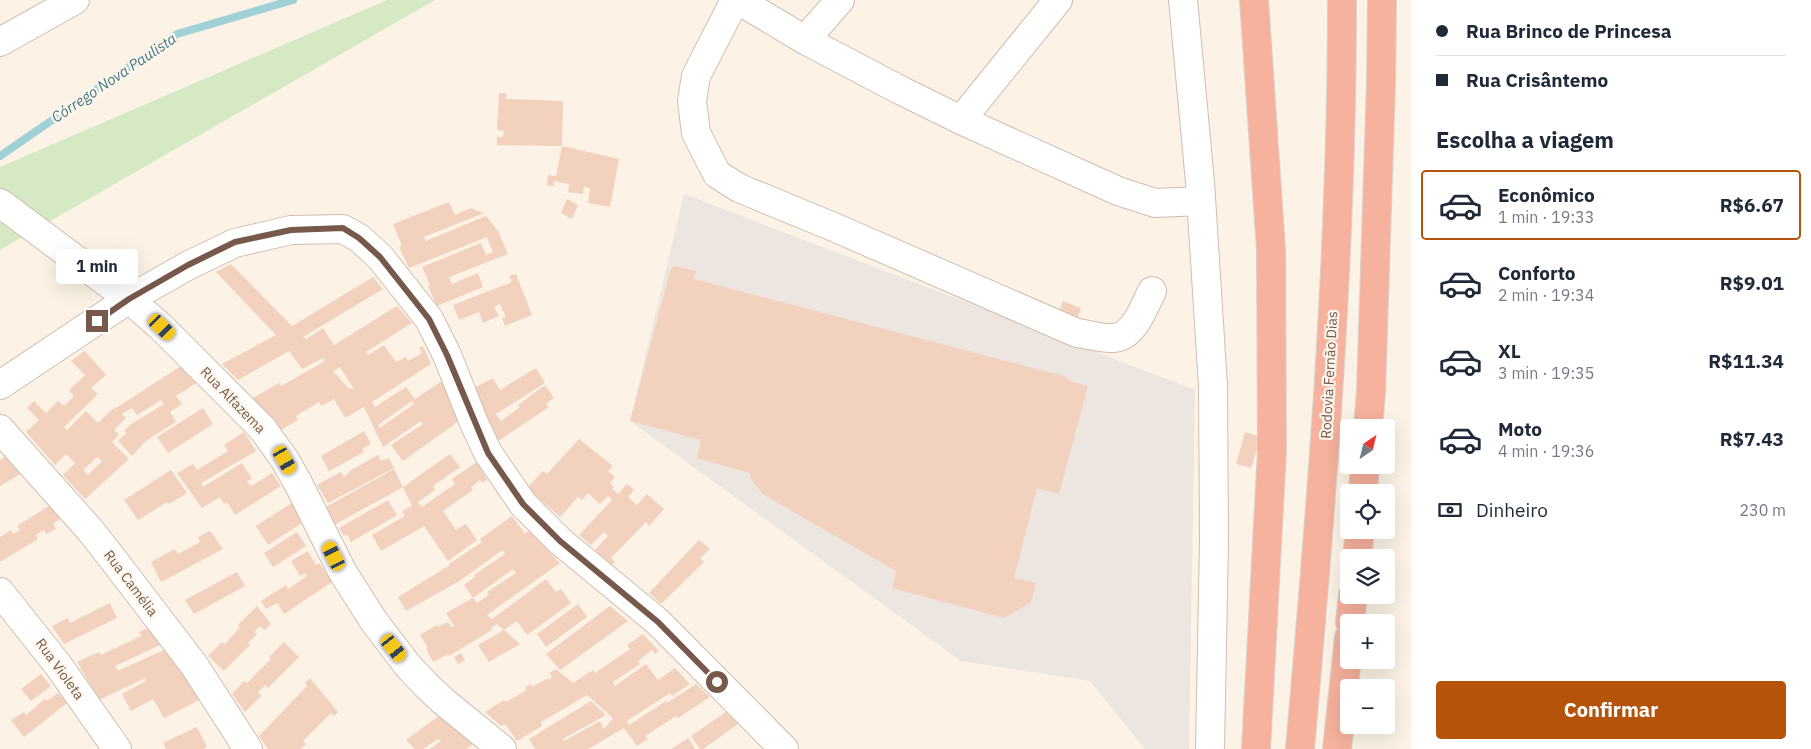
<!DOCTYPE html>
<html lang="pt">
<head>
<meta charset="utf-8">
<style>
  :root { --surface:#fff; --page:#f2f2f3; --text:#1f2937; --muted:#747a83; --line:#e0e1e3; --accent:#b45309 }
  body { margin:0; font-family:"IBM Plex Sans",sans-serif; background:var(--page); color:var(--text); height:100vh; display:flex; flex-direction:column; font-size:19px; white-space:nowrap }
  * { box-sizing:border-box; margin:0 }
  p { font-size:16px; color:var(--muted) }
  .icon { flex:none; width:28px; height:28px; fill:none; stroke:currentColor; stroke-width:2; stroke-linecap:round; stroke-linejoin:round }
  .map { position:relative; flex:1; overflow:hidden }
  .details { display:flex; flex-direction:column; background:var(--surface); width:400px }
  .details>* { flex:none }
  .banner { display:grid; align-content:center; height:110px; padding:0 25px; background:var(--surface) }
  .needle { width:32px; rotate:35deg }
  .tools { position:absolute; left:1340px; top:419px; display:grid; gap:10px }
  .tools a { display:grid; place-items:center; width:55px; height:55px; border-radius:5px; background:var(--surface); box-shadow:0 5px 20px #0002; font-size:25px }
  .end { position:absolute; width:22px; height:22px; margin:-11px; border:6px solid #76594b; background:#fff; box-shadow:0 0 0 2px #fff }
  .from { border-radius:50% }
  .bubble { position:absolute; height:35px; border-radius:5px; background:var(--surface); box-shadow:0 5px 20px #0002; font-size:16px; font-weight:700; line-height:35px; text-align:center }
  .car { position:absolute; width:15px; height:30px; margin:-15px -8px; border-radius:6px; box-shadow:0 0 4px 1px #0007; background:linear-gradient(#f5c518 24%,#345 0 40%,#f5c518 0 76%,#345 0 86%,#f5c518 0) }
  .banner b { display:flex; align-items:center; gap:18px; height:48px; font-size:19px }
  .banner b+b { border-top:1px solid var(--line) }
  .banner i { width:12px; height:12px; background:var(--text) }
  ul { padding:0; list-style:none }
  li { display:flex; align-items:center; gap:15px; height:70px; margin:0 10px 8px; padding:0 15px; border:2px solid transparent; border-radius:5px }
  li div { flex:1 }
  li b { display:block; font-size:19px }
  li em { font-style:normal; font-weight:700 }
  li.current { border-color:var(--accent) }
  li>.icon { width:45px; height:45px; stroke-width:1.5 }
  h2 { padding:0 25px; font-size:22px; line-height:60px }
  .pay { display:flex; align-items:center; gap:12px; height:55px; padding:0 25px; font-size:19px }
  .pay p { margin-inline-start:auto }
  .button { display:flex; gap:10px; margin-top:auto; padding:10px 25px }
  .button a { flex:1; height:58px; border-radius:5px; background:var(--accent); color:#fff; font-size:20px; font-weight:700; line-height:58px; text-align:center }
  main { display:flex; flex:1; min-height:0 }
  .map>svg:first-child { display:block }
  .industrial { fill:#ede6e0 }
  .green { fill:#d5eac4 }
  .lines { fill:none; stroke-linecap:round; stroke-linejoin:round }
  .stream { stroke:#a1d1d8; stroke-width:8 }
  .building { fill:#f2d1be; fill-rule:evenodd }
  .minor-casing { stroke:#d0bdaf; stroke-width:30 }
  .highway-casing { stroke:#d9d1cd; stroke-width:30 }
  .minor { stroke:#fff; stroke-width:28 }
  .highway { stroke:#f6b29d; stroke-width:28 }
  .route { stroke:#76594b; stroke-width:6 }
  .labels { text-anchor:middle; stroke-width:4.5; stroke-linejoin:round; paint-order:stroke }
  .street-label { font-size:14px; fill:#76594b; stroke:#fff7ed }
  .water-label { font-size:15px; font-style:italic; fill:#417983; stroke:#fff7ed }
</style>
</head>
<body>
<main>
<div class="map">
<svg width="1411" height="749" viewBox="0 0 1411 749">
  <rect width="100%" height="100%" fill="#fcf3e6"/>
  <!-- industrial -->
  <path class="industrial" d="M684 194 1195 390 1189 749H1145L1090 681 961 661 630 421Z"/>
  <!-- green -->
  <path class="green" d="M387 0H435L0 250V167Z"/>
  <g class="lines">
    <!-- stream -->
    <path class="stream" d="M0 156 177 34 293 0"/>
  </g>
  <!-- building -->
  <g class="building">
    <path d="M499 93H506V99L563 101 562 146 497 145V137H503L504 131 497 130Z"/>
    <path d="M562 146 619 159 610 207 588 203 590 188 584 187 583 194 568 192 569 184 554 181V186L547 185 548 175 556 176Z"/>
    <path d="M567 199 578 205 572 219 561 213Z"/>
    <path d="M449 202 455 215 470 208 484 213 424 237 426 241 486 216 498 231 508 254 449 277 452 284 478 273 483 287 437 306 428 286 430 285 422 267 481 243 486 255 493 252 487 237 409 268 399 247 402 246 393 224Z"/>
    <path d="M231 264 292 326 373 277 383 289 303 337 306 339 323 328 334 345 397 306 412 323 366 352 368 355 384 345 396 362 406 357 408 361 422 353 419 348 423 346 431 364 372 402 375 407 406 387 415 399 442 381 459 421 403 461 391 445 423 424 421 421 383 447 364 407 345 418 334 399 321 406 319 402 296 416 298 420 281 430 251 399 279 383 281 386 325 361 323 358 302 369 289 351 238 380 222 364 276 335 216 272ZM340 367 354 389 353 390 352 388 349 389 333 371ZM412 401 414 404 380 428 378 425Z"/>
    <path d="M673 266 696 271 694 279 1067 377V380L1088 386 1059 494 1037 488 1014 578 1036 583 1031 602 1004 618 892 588 896 571 764 495 753 482 749 473 697 458 701 440 630 421 670 272Z"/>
    <path d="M516 274 532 315 505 326 502 318 506 317 500 304 494 307 499 316 483 323 479 312 459 320 453 305 512 282 509 276Z"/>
    <path d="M1063 301 1081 308 1077 320 1059 312Z"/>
    <path d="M85 351 106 375 91 388 98 394 64 427 67 430 86 411 98 423 115 407 116 408 181 366 198 382 176 396 182 404 170 412 176 422 147 440 132 456 118 441 126 433 124 431 131 424 164 404 161 400 137 415 132 408 122 414 126 418 114 430 119 435 112 442 129 459 85 499 63 475 75 463 66 454 55 465 26 432 39 420 27 408 34 401 46 413 58 401 64 406 74 396 69 390 85 375 71 361ZM97 457 102 461 88 475 83 470Z"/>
    <path d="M536 368 545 383 496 414 501 421 520 407 518 405 545 385 554 398 546 404 549 407 498 441 474 388 493 378 500 390Z"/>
    <path d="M203 408 213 424 168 453 157 437Z"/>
    <path d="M364 431 371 444 362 449 364 452 329 471 321 456Z"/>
    <path d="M244 432 256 451 201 483 203 487 242 463 252 479 247 481 251 486 272 473 281 486 235 515 227 502 224 504 220 497 202 508 177 473 193 464 197 470 228 451 224 445Z"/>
    <path d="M1245 432 1261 437 1251 468 1236 464Z"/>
    <path d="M579 439 613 466 608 471 615 477 610 483 614 487 612 489 618 494 627 484 634 490 628 497 637 505 647 494 664 509 649 526 646 522 611 558 615 562 612 565 595 550 608 536 604 532 591 545 579 535 612 500 608 496 600 504 588 493 582 500 578 497 560 517 527 488 543 471 547 474Z"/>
    <path d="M450 454 460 467 433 486 435 490 418 502 422 507 455 484 452 479 477 462 487 480 482 483 480 480 471 487 473 490 443 511 456 530 466 524 477 540 448 561 424 526 381 551 372 535 405 516 402 511 412 506 403 487Z"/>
    <path d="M378 455 381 461 389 458 394 468 328 503 317 485 341 472 344 477 349 473 348 472Z"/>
    <path d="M6 456 22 473 0 486V460Z"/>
    <path d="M394 469 403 487 334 525 326 507Z"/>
    <path d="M171 470 187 493 169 504 167 502 138 520 124 500Z"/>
    <path d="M388 500 397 515 351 542 347 534 344 536 339 528Z"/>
    <path d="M292 503 302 523 268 545 256 526Z"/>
    <path d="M52 504 63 517 53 524 56 529 46 534 44 530 36 535 38 539 0 562V537L11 530 13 534 20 530 17 526Z"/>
    <path d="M512 516 525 534 529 530 560 563 487 615 492 619 546 579 556 592 561 589 571 603 527 635 517 621 504 630 497 624 491 628 492 630 449 656 448 654 433 662 426 649 428 648 420 635 437 625 438 627 448 622 451 627 454 626 446 613 473 598 477 603 489 595 487 592 516 573 513 569 473 598 464 585 475 577 474 575 505 554 502 550 461 580 406 611 398 597 450 565 449 564 482 542 480 539Z"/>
    <path d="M210 531 223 549 161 582 151 562 175 549 178 554 200 542 198 537Z"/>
    <path d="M297 532 306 546 273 567 264 553Z"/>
    <path d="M699 540 710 549 700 558 704 562 661 604 649 593Z"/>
    <path d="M308 551 316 565 319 563 332 582 284 614 277 603 266 609 261 601 286 585 288 589 307 576 305 573 300 576 291 561Z"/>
    <path d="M237 572 245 586 194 614 185 600Z"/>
    <path d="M110 603 117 618 64 644 52 626 68 618 70 623Z"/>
    <path d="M578 604 587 617 546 647 537 634Z"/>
    <path d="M257 606 271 624 265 630 260 626 254 632 257 634 248 643 250 645 224 671 208 656 222 642 225 644 240 627 238 625Z"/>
    <path d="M610 606 628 621 560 670 546 654Z"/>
    <path d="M151 626 162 644 115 666 118 671 166 649 199 700 164 718 153 699 131 711 122 694 146 681 145 678 99 700 77 662 99 652 101 655 141 636 139 632Z"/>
    <path d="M504 630 520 644 489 662 478 645Z"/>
    <path d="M643 634 659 651 655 654 652 650 638 661 640 664 613 682 615 686 646 664 658 680 675 668 690 684 672 696 670 693 627 721 629 725 666 701 667 703 696 684 710 697 678 718 676 716 645 736 648 739 637 746 624 728 588 749H535L529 739 591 701 606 715 563 739 564 741 600 721 604 729 613 718 587 695 541 722 542 726 517 741 505 724 501 726 485 712 504 700 506 702 527 690 525 688 529 685 531 684 532 687 548 678 549 680 552 677 549 673 556 669 573 683 593 670 595 673 630 649 627 645Z"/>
    <path d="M284 642 299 657 268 688 265 685 258 692 261 696 245 712 232 694 244 681 247 683 271 659 269 657Z"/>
    <path d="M461 653 465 660 458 664 454 657Z"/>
    <path d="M41 674 51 686 31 701 21 689Z"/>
    <path d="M310 678 338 712 334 716 331 713 303 741 306 744 301 749H268L259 736 307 686 305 683Z"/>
    <path d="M58 693 67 703 24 737 11 720 24 712 26 715 45 699 47 701Z"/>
    <path d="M726 712 738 724 703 749H700L691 736Z"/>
    <path d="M440 715 473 744 466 749H430L441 741 438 739 423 749H415L406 740Z"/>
    <path d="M197 727 207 747 203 749H166L163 743Z"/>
    <path d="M688 738 695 749H671Z"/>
  </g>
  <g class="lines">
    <!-- minor casing -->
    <g class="minor-casing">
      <g id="minor">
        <path d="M735 0 696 76 692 101 696 133 717 174 739 188 836 228 1077 333C1088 334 1102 339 1113 338 1134 337 1144 307 1152 291"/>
        <path d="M738 0 805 40 900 90 961 120 1118 191 1155 203 1201 201"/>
        <path d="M1183 0 1200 182 1213 386 1214 541 1210 749"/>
        <path d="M805 40 840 0"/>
        <path d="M0 42 75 0"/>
        <path d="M961 120 1058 0"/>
        <path d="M0 203 129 299 161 327 262 428 285 460 298 483 342 571 373 620 408 666 426 685 443 701 502 749"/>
        <path d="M0 385 129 299 189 265 235 243 291 230 343 229 359 238 380 257 429 319 447 355 474 423 488 453 523 504 560 541 658 622 784 749"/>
        <path d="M0 429 90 530 112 558 194 665 248 749"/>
        <path d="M0 592 58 665 117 749"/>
      </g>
    </g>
    <!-- highway casing -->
    <g class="highway-casing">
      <g id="highway">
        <path d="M1254 0 1271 250 1272 450 1256 749"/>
        <path d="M1368 428 1371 391 1381 83 1382 0"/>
        <path d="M1363 492 1365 465"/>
        <path d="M1357 558 1360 530"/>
        <path d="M1350 622 1353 595"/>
        <path d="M1300 749C1322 500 1342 250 1342 0"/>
        <path d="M1337 749 1349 638"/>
      </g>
    </g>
    <!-- minor -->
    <use href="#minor" class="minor"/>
    <!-- highway -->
    <use href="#highway" class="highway"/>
  </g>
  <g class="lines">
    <!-- route -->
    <path class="route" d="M97 321 129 299 188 265 235 242 291 230 343 228 359 238 380 257 429 319 447 355 488 453 523 504 560 541 658 622 717 682"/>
  </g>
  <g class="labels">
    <!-- street labels -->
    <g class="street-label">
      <text transform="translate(1329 375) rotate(-87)" y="5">Rodovia Fernão Dias</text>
      <text transform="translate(233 400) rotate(46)" y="5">Rua Alfazema</text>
      <text transform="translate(131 583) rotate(53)" y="5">Rua Camélia</text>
      <text transform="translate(60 669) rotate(54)" y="5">Rua Violeta</text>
    </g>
    <!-- water labels -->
    <g class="water-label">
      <text transform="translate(114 78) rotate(-34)" y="5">Córrego Nova Paulista</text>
    </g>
  </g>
</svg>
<div class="tools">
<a><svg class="needle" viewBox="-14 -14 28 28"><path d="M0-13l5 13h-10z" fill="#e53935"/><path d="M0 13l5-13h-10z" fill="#747a83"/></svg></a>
<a><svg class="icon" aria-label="locate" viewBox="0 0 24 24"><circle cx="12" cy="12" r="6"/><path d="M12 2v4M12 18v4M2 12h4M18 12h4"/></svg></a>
<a><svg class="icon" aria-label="layers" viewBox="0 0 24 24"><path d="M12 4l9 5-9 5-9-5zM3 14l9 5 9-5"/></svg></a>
<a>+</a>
<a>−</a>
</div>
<i class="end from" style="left:717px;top:682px"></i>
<i class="end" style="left:97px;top:321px"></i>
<div class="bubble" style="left:56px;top:249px;width:82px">1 min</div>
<i class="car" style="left:162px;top:327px;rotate:134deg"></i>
<i class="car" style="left:285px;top:460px;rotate:150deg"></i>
<i class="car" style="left:334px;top:556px;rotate:333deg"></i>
<i class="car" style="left:394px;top:648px;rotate:141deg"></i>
</div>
<section class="details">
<div class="banner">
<b><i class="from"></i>Rua Brinco de Princesa</b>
<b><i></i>Rua Crisântemo</b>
</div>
<h2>Escolha a viagem</h2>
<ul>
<li class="current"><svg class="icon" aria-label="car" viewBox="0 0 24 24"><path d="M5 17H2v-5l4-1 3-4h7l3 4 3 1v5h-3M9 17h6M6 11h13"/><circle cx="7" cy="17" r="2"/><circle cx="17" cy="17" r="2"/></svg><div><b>Econômico</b><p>1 min · 19:33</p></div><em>R$6.67</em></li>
<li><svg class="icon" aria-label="car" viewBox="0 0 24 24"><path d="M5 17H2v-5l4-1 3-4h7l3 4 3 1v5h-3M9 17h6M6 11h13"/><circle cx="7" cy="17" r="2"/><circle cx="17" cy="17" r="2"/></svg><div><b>Conforto</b><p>2 min · 19:34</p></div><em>R$9.01</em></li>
<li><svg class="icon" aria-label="car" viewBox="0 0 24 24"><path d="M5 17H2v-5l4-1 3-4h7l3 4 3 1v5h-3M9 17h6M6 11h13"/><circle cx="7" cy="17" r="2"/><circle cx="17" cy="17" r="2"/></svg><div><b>XL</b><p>3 min · 19:35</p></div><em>R$11.34</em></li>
<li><svg class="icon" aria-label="car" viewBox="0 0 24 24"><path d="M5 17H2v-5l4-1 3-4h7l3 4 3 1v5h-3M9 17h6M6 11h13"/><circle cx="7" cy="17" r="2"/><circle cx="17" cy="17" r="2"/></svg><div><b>Moto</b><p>4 min · 19:36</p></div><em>R$7.43</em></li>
</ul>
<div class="pay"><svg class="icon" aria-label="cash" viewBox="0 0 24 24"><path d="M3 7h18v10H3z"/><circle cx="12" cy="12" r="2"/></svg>Dinheiro<p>230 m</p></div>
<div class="button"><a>Confirmar</a></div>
</section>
</main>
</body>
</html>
